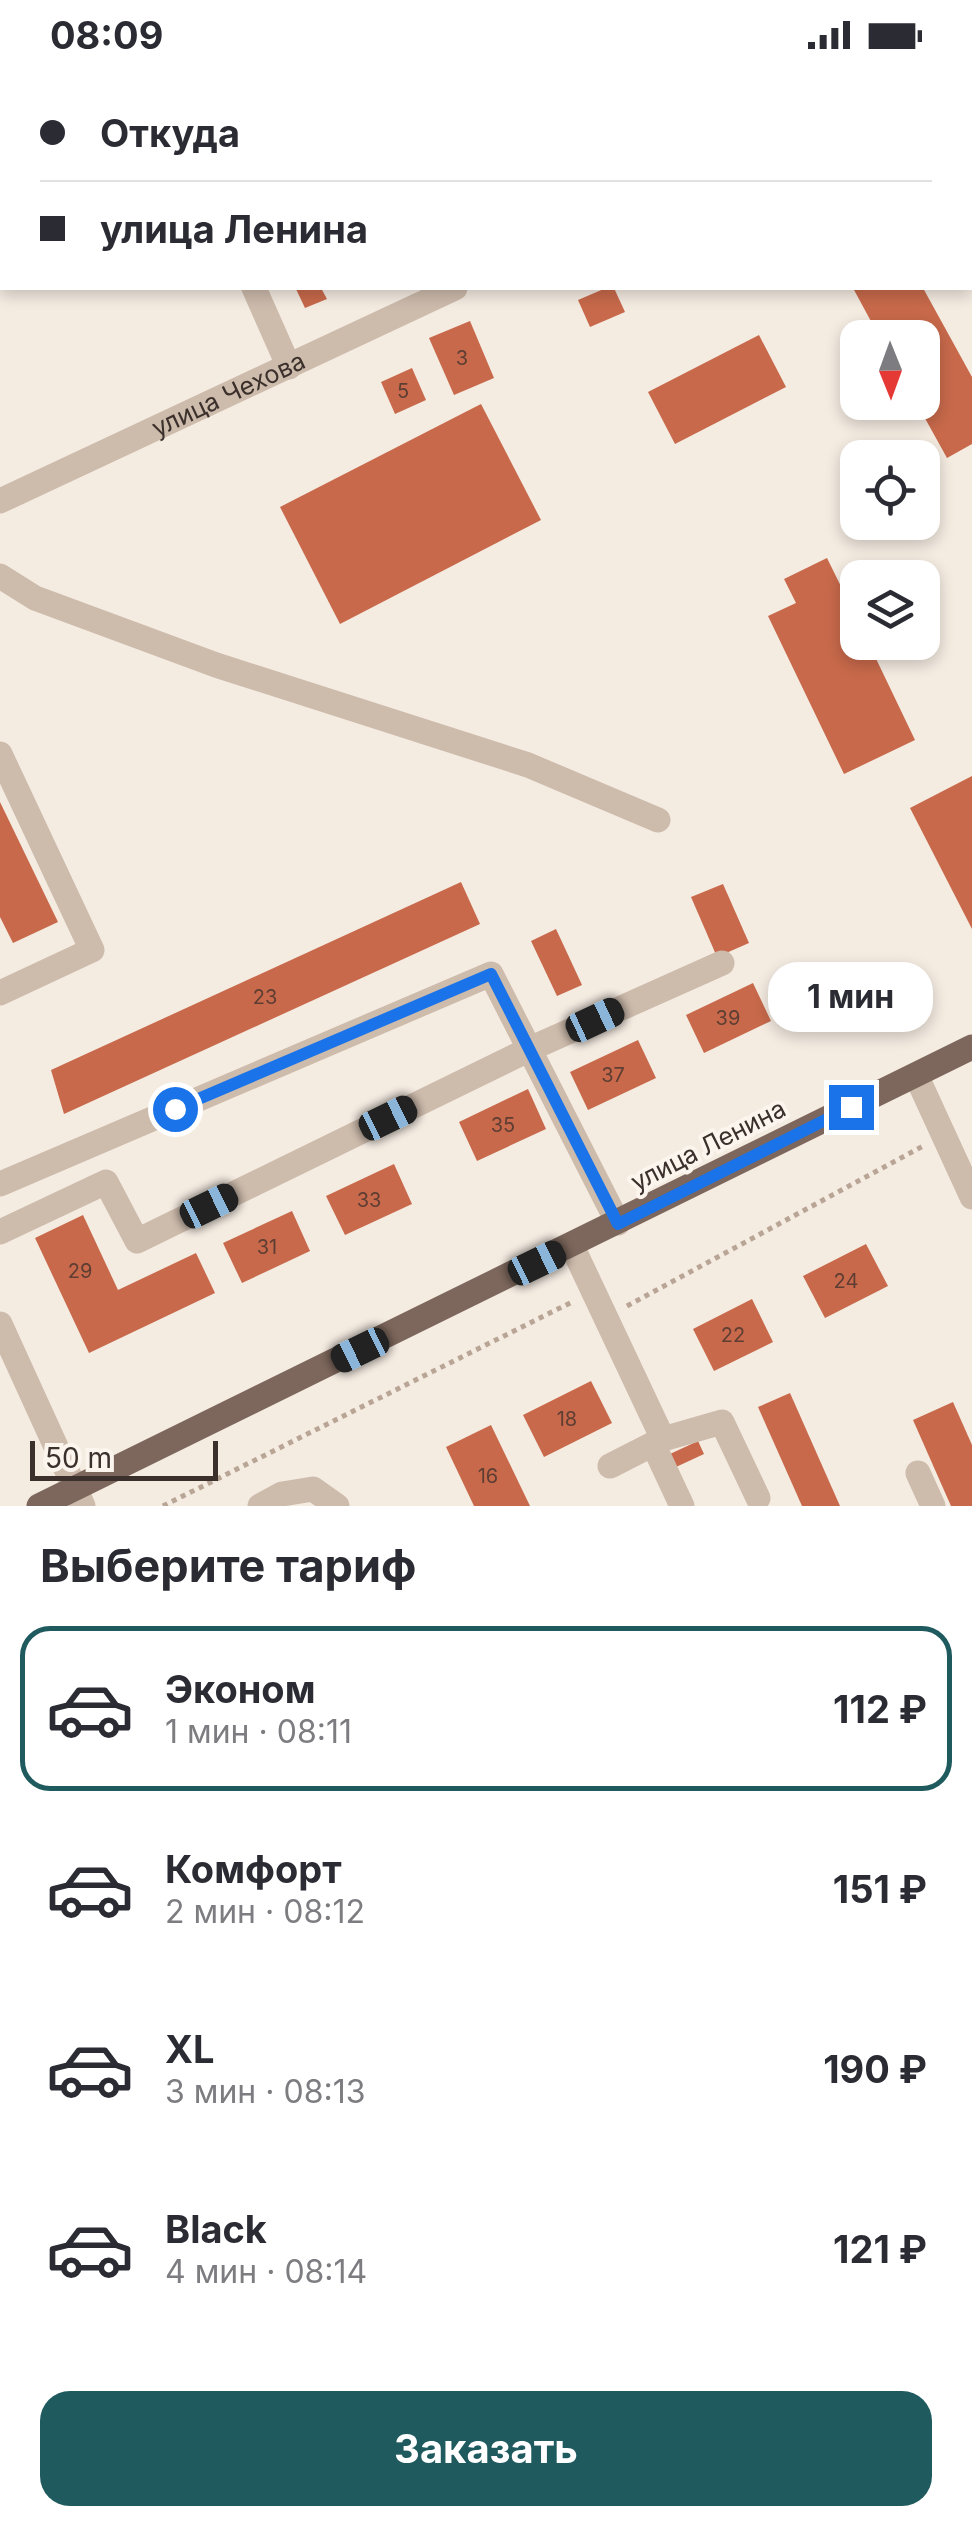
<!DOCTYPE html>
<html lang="ru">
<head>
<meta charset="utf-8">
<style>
  :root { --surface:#fff; --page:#f2f2f3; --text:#2b2b33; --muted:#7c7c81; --line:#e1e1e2; --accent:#1f5a5e }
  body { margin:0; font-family:Inter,sans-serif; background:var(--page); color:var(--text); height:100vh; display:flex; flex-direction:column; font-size:38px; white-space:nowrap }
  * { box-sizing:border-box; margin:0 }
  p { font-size:32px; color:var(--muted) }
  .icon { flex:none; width:55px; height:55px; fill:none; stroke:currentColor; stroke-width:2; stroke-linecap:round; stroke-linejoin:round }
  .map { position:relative; height:1436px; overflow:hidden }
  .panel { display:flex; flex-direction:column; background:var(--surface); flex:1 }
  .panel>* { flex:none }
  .hud { position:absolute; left:0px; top:0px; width:972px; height:220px; box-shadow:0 5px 15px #0003; display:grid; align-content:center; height:220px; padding:0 40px; background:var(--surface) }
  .needle { width:65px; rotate:179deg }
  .controls { position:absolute; left:840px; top:250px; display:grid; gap:20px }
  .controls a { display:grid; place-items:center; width:100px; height:100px; border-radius:20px; background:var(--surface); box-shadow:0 5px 15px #0003; font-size:50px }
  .scale { position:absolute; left:30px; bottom:25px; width:188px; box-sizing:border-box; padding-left:10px; border:5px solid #3b302b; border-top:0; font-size:28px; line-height:35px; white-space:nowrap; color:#3b302b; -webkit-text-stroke:8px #fbf5ee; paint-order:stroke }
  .end { position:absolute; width:45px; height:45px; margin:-22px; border:12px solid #1a73e8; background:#fff; box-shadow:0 0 0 5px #fff }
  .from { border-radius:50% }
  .bubble { position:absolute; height:70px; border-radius:30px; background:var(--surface); box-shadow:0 5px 15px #0003; font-size:32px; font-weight:700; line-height:70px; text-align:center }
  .car { position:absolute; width:30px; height:60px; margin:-30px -15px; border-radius:12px; box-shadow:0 0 8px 2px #0007; background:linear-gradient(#222 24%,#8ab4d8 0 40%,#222 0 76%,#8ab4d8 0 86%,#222 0) }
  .hud b { display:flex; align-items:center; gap:35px; height:95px; font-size:38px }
  .hud b+b { border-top:2px solid var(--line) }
  .hud i { width:25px; height:25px; background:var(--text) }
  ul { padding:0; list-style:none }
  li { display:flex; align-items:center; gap:30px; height:165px; margin:0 20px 15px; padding:0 20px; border:5px solid transparent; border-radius:30px }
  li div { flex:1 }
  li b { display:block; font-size:38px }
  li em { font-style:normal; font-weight:700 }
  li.current { border-color:var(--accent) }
  li>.icon { width:90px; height:90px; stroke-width:1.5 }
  h2 { padding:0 40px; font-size:45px; line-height:120px }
  .cta { display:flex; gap:20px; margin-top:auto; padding:20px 40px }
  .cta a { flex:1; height:115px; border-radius:30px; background:var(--accent); color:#fff; font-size:40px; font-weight:700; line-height:115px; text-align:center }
  .status { display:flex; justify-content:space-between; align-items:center; height:70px; padding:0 50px; background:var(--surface); direction:ltr }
  .status svg { height:28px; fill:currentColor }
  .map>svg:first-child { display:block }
  .building { fill:#c8694b }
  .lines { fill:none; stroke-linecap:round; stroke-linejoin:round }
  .path { stroke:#b9a596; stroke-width:5; stroke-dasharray:5 5; stroke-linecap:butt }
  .minor { stroke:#cdbbac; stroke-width:25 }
  .major { stroke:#7d675c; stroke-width:25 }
  .route { stroke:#1a73e8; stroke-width:12 }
  .labels { text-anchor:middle; stroke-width:8; stroke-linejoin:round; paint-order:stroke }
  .number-label { font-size:20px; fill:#5e3e33 }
  .street-label { font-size:25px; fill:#3b302b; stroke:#fbf5ee }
</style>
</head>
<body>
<div class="status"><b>08:09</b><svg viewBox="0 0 49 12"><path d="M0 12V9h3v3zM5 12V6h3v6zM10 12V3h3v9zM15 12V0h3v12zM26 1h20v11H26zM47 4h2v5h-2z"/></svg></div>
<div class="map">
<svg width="972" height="1436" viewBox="0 0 972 1436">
  <rect width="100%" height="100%" fill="#f4ebe1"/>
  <!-- building -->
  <g class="building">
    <path d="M321 218 327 229 305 238 296 219Z"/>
    <path d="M606 218H614L625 242 590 257 578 230Z"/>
    <path d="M853 218H923L972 307V374L947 388 916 332H922V268H880Z"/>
    <path d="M470 251 494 308 454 325 429 268Z"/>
    <path d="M759 265 786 317 675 374 648 322Z"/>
    <path d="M412 298 426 330 395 344 381 312Z"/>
    <path d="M481 334 541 450 340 554 280 437Z"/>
    <path d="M827 488 858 551V572H868L915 670 844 704 768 546 796 533 784 509Z"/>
    <path d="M972 706V859L910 738Z"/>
    <path d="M0 732 58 852 13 873 0 847Z"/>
    <path d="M461 812 480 854 64 1044 51 1000Z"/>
    <path d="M723 814 749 873 717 887 691 827Z"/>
    <path d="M556 859 582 915 557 926 531 871Z"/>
    <path d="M753 913 771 951 704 983 686 945Z"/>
    <path d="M638 970 656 1008 588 1040 570 1002Z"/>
    <path d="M528 1019 546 1059 477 1091 459 1052Z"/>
    <path d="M394 1094 412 1134 345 1165 326 1126Z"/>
    <path d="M292 1141 310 1181 242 1213 223 1173Z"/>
    <path d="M83 1145 118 1220 196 1183 215 1223 89 1283 35 1168Z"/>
    <path d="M866 1174 888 1216 825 1248 803 1206Z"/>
    <path d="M752 1229 773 1272 714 1301 693 1259Z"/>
    <path d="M591 1311 612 1353 544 1387 523 1345Z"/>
    <path d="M790 1323 840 1436H802L758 1337Z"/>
    <path d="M953 1332 972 1375V1436H951L913 1350Z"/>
    <path d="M491 1355 530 1436H474L446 1377Z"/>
    <path d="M698 1371 704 1384 676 1397 670 1384Z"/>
  </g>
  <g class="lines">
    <!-- path -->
    <g class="path">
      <path d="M627 1236 925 1075"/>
      <path d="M163 1436 572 1232"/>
    </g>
    <!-- minor -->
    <g class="minor">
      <path d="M280 0 281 2"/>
      <path d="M317 2 322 0"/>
      <path d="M907 2 911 0"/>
      <path d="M254 218 289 297"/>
      <path id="s1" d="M0 431 455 218"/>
      <path d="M0 506 35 528 216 595 528 695 658 750"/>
      <path d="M0 684 92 880 0 923"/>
      <path d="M916 1005 972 1127"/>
      <path d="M0 1114 491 904 618 1153"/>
      <path d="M0 1162 106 1112 137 1171 532 978 722 893"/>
      <path d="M572 1176 663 1369"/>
      <path d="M0 1254 83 1436"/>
      <path d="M653 1374 682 1436"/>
      <path d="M610 1396 663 1369 722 1352 758 1428"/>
      <path d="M918 1403 933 1436"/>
      <path d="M260 1436 282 1424 313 1419 337 1436"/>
    </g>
    <!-- major -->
    <path class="major" d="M39 1436 972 977"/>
  </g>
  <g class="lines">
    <!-- route -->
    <path class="route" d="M175 1039 491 904 618 1154 851 1037"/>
  </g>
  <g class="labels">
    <!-- number labels -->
    <g class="number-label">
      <text x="462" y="295">3</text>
      <text x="403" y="328">5</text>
      <text x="265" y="934">23</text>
      <text x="728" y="955">39</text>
      <text x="613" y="1012">37</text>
      <text x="503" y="1062">35</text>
      <text x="369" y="1137">33</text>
      <text x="267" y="1184">31</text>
      <text x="80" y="1208">29</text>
      <text x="846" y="1218">24</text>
      <text x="733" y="1272">22</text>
      <text x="567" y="1356">18</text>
      <text x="488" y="1413">16</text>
    </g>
    <!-- street labels -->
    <g class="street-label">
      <text dy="9" stroke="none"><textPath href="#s1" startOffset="252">улица Чехова</textPath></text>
      <text transform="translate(708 1075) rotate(-27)" y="9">улица Ленина</text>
    </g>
  </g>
</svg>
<div class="controls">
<a><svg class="needle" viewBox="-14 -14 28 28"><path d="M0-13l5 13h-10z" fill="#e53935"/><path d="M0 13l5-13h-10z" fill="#7c7c81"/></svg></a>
<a><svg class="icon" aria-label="locate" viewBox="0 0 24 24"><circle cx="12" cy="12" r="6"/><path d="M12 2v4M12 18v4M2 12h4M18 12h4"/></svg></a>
<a><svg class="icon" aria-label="layers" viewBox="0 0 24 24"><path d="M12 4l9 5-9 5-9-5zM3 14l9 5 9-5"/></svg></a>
</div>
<div class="scale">50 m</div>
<i class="end from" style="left:175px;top:1039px"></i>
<i class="end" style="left:851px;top:1037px"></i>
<div class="bubble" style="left:768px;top:892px;width:165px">1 мин</div>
<i class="car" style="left:595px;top:950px;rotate:65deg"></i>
<i class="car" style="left:388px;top:1048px;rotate:64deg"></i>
<i class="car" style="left:209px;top:1136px;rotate:64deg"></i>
<i class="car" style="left:537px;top:1193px;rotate:64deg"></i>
<i class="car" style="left:360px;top:1280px;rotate:244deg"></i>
<div class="hud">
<b><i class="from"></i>Откуда</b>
<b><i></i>улица Ленина</b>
</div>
</div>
<section class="panel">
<h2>Выберите тариф</h2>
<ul>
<li class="current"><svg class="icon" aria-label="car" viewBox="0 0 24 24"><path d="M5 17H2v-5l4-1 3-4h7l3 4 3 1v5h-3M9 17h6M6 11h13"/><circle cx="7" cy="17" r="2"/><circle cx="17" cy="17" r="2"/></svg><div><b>Эконом</b><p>1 мин · 08:11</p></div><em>112 ₽</em></li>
<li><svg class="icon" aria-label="car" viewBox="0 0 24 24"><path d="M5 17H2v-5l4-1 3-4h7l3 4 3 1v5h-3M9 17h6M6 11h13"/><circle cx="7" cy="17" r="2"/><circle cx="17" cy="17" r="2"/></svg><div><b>Комфорт</b><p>2 мин · 08:12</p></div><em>151 ₽</em></li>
<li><svg class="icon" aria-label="car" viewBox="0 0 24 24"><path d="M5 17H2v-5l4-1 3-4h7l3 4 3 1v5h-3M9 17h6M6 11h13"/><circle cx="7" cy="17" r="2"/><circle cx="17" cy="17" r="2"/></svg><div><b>XL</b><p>3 мин · 08:13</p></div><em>190 ₽</em></li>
<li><svg class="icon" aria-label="car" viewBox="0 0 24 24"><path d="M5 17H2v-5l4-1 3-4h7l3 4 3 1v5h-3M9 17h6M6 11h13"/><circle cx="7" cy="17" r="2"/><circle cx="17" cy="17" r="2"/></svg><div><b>Black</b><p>4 мин · 08:14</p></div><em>121 ₽</em></li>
</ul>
<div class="cta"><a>Заказать</a></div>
</section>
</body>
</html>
